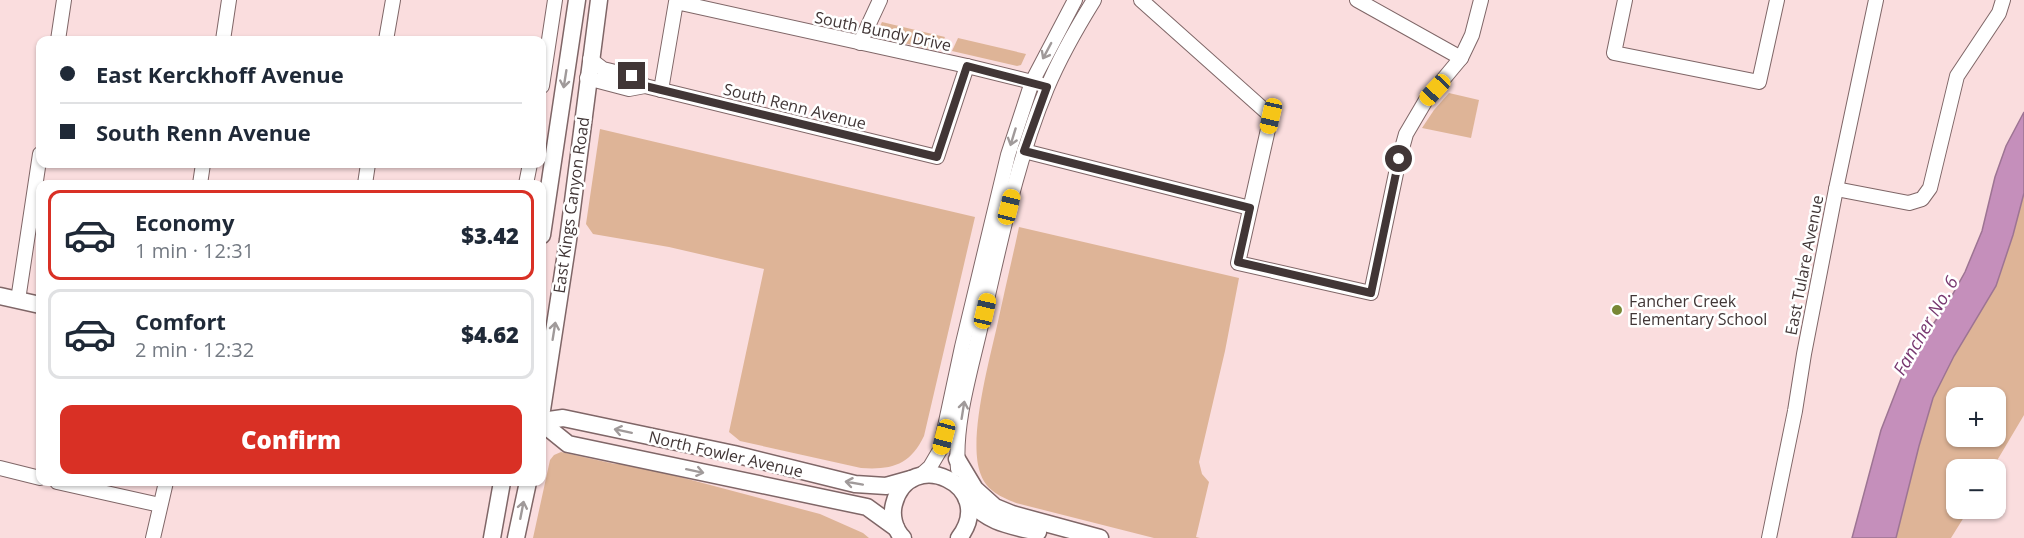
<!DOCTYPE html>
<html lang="en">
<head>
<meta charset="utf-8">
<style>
  :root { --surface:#fff; --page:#f6f6f7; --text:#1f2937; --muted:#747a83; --line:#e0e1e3; --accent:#d93025 }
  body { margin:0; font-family:"Open Sans",sans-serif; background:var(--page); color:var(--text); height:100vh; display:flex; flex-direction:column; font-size:22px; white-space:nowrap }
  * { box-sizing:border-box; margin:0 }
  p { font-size:20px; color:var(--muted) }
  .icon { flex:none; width:33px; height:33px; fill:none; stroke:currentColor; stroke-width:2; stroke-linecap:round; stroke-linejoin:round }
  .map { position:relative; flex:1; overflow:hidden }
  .panel { position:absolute; left:36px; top:180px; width:510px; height:306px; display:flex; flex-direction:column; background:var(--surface); border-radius:12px; box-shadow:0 2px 4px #0004 }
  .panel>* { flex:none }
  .banner { position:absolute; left:36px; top:36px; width:510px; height:132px; border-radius:12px; box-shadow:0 2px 4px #0004; display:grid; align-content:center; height:132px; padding:0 24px; background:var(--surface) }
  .tools { position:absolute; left:1946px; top:387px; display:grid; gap:12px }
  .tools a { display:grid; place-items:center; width:60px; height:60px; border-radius:12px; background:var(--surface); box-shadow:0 2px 4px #0004; font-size:30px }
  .end { position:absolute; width:27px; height:27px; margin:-14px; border:8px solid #413636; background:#fff; box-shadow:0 0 0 3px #fff }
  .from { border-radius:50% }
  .car { position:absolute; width:18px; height:36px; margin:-18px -9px; border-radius:8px; box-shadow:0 0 4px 2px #0007; background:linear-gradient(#f5c518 24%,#345 0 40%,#f5c518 0 76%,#345 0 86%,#f5c518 0) }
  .banner b { display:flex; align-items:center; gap:21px; height:57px; font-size:22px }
  .banner b+b { border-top:2px solid var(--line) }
  .banner i { width:15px; height:15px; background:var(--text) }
  ul { padding:10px 0 0; list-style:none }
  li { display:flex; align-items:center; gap:18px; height:90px; margin:0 12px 9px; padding:0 12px; border:3px solid var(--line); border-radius:12px }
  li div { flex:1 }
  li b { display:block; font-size:22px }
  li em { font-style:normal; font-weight:800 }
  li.active { border-color:var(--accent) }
  li>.icon { width:54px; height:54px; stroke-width:1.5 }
  .cta { display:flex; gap:12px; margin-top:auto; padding:12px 24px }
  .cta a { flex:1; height:69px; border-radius:12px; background:var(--accent); color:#fff; font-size:24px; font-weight:800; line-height:69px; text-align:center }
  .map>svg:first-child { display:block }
  .green { fill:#deb497; fill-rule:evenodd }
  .water { fill:#c58fbb; stroke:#9d7493; stroke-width:1.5 }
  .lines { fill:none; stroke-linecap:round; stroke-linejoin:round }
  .minor-casing { stroke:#7f6667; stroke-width:16 }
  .major-casing { stroke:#7f6667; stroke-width:19 }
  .minor { stroke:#fff; stroke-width:14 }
  .major { stroke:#fff; stroke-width:16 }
  .oneway { stroke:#a09a9a }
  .route { stroke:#413636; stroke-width:8 }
  .poi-dot { fill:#788735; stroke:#fff; stroke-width:2 }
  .labels { text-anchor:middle; stroke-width:5; stroke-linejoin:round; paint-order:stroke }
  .street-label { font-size:16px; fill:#413636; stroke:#fff }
  .poi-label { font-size:16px; fill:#413636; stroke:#fff; text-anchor:start }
  .water-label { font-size:18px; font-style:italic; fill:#783870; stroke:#fff }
</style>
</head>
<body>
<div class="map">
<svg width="2024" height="538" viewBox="0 0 2024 538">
  <rect width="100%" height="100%" fill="#faddde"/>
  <!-- green -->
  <g class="green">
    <path d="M882 22 945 37 938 51 882 38 878 30Z"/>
    <path d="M958 38 1026 54 1021 65 1017 66 952 51Z"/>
    <path d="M1449 93 1479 100 1471 138 1422 128 1434 110Z"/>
    <path d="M600 129 975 217 924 436C910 465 892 470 861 468L740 441 729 432 764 269 669 247 593 234 586 224Z"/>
    <path d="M2024 193V415L1992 469 1956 470V508L1969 509 1951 538H1896L1919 446 1933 398 1954 356 1996 286 2013 235ZM1956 398H1995V436H1956Z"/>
    <path d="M1019 227 1239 278 1225 351 1199 462 1202 474 1209 482 1196 537 1200 538H1154L1016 503C1001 497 987 491 981 475 967 442 989 362 997 326 1004 293 1012 260 1019 227Z"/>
    <path d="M561 452 615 464H631L820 514 863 533 869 538H533L550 460 554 455Z"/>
  </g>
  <!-- water -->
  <path class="water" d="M2024 112V193L2013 235 1996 286 1954 356 1933 398 1919 446 1896 538H1852L1881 430 1907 363 1950 299 1965 272 1982 231 1995 177 2006 146Z"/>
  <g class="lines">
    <!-- minor casing -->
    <g class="minor-casing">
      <g id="minor">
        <path d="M1141 0 1271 116 1238 263 1371 293 1399 159 1406 134 1426 100 1461 58 1472 35 1481 0"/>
        <path d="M1357 0 1461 58"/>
        <path d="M1625 0 1614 53 1759 82 1777 0"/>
        <path d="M58 40 64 0"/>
        <path d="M223 40 229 0"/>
        <path d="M386 40 393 0"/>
        <path d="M860 43 880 0"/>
        <path d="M590 59 603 69 632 76 645 86"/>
        <path d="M587 78 629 89 645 86 937 157 967 66"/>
        <path d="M542 86 555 0"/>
        <path d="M661 90 676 2 967 66 1040 84"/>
        <path d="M1024 151 1250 208"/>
        <path d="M200 184 203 164"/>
        <path d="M365 184 368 164"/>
        <path d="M526 184 530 164"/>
        <path d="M1836 189 1909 203 1922 199 1930 188 1957 76 1999 13 2003 0"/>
        <path d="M18 300 40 154"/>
        <path d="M0 468 40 478"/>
        <path d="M958 469C954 423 971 370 981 325 1000 246 1015 165 1047 88 1060 57 1076 29 1094 0"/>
        <path d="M921 475 930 467 940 450 962 347 1008 155 1032 82 1075 0"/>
        <path d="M57 482 160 505"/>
        <path d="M153 538 166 482"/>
        <path d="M1769 538 1795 411 1804 354 1836 189 1876 0"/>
      </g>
    </g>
    <!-- major casing -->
    <g class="major-casing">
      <g id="major">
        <path d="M542 235 577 0"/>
        <path d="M0 296 40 305"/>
        <path d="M542 410 568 240 599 0"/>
        <path d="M542 421 563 418 734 454 855 484 886 486 911 479"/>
        <path d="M542 423 568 444 867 507 896 528"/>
        <path d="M957 459 975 489 995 507 1012 514 1100 538"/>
        <path d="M967 499C989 523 1007 525 1038 532"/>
        <path d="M492 538 502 482"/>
        <path d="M516 538 528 482"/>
        <path d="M903 538C894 529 891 515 894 504 909 445 999 485 959 538"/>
      </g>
    </g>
    <!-- minor -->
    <use href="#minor" class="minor"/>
    <!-- major -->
    <use href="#major" class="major"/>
  </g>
  <!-- one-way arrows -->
  <defs><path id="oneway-shaft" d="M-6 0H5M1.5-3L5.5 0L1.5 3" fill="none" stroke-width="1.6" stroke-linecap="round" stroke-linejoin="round" transform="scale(1.5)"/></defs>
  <g class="oneway">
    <use href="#oneway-shaft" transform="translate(1047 51) rotate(118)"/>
    <use href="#oneway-shaft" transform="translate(565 79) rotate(99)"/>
    <use href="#oneway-shaft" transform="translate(1013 137) rotate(107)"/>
    <use href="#oneway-shaft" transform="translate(554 331) rotate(-81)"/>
    <use href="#oneway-shaft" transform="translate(963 410) rotate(-81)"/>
    <use href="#oneway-shaft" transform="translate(623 431) rotate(-168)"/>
    <use href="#oneway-shaft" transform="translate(695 471) rotate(12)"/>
    <use href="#oneway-shaft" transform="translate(854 483) rotate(-170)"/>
    <use href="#oneway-shaft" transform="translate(522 510) rotate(-79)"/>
  </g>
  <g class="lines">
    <!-- route -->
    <path class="route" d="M632 76 645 86 937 157 967 66 1047 87 1024 151 1250 208 1238 262 1371 293 1399 159"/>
  </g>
  <!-- markers -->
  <circle class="poi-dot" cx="1617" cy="310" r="6"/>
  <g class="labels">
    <!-- street labels -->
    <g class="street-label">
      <text transform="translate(883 31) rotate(12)" y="6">South Bundy Drive</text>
      <text transform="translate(795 106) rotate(14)" y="6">South Renn Avenue</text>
      <text transform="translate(571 205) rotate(-82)" y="6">East Kings Canyon Road</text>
      <text transform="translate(1804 265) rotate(-79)" y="6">East Tulare Avenue</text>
      <text transform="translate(726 454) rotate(13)" y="6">North Fowler Avenue</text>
    </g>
    <!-- poi labels -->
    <g class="poi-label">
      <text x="1629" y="307">Fancher Creek<tspan x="1629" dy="18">Elementary School</tspan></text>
    </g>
    <!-- water labels -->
    <g class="water-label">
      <text transform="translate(1926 326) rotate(-60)" y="6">Fancher No. 6</text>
    </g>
  </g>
</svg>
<div class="tools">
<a>+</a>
<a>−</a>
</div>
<i class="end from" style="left:1399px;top:159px"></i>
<i class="end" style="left:632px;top:76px"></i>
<i class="car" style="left:1435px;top:90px;rotate:223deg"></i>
<i class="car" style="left:1271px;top:116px;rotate:193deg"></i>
<i class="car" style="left:1009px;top:207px;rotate:14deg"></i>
<i class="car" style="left:985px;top:311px;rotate:13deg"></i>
<i class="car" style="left:944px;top:437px;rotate:195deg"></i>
<div class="banner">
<b><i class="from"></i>East Kerckhoff Avenue</b>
<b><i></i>South Renn Avenue</b>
</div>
<section class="panel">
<ul>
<li class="active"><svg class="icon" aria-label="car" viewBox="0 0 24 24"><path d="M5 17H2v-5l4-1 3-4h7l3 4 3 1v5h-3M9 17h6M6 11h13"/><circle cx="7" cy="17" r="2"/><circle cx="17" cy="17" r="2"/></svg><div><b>Economy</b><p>1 min · 12:31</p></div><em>$3.42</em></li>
<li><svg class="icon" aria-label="car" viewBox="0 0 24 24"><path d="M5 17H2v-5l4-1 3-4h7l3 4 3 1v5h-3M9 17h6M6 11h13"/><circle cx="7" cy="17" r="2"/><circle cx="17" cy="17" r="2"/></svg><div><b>Comfort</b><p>2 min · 12:32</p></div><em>$4.62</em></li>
</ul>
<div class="cta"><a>Confirm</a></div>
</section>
</div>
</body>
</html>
